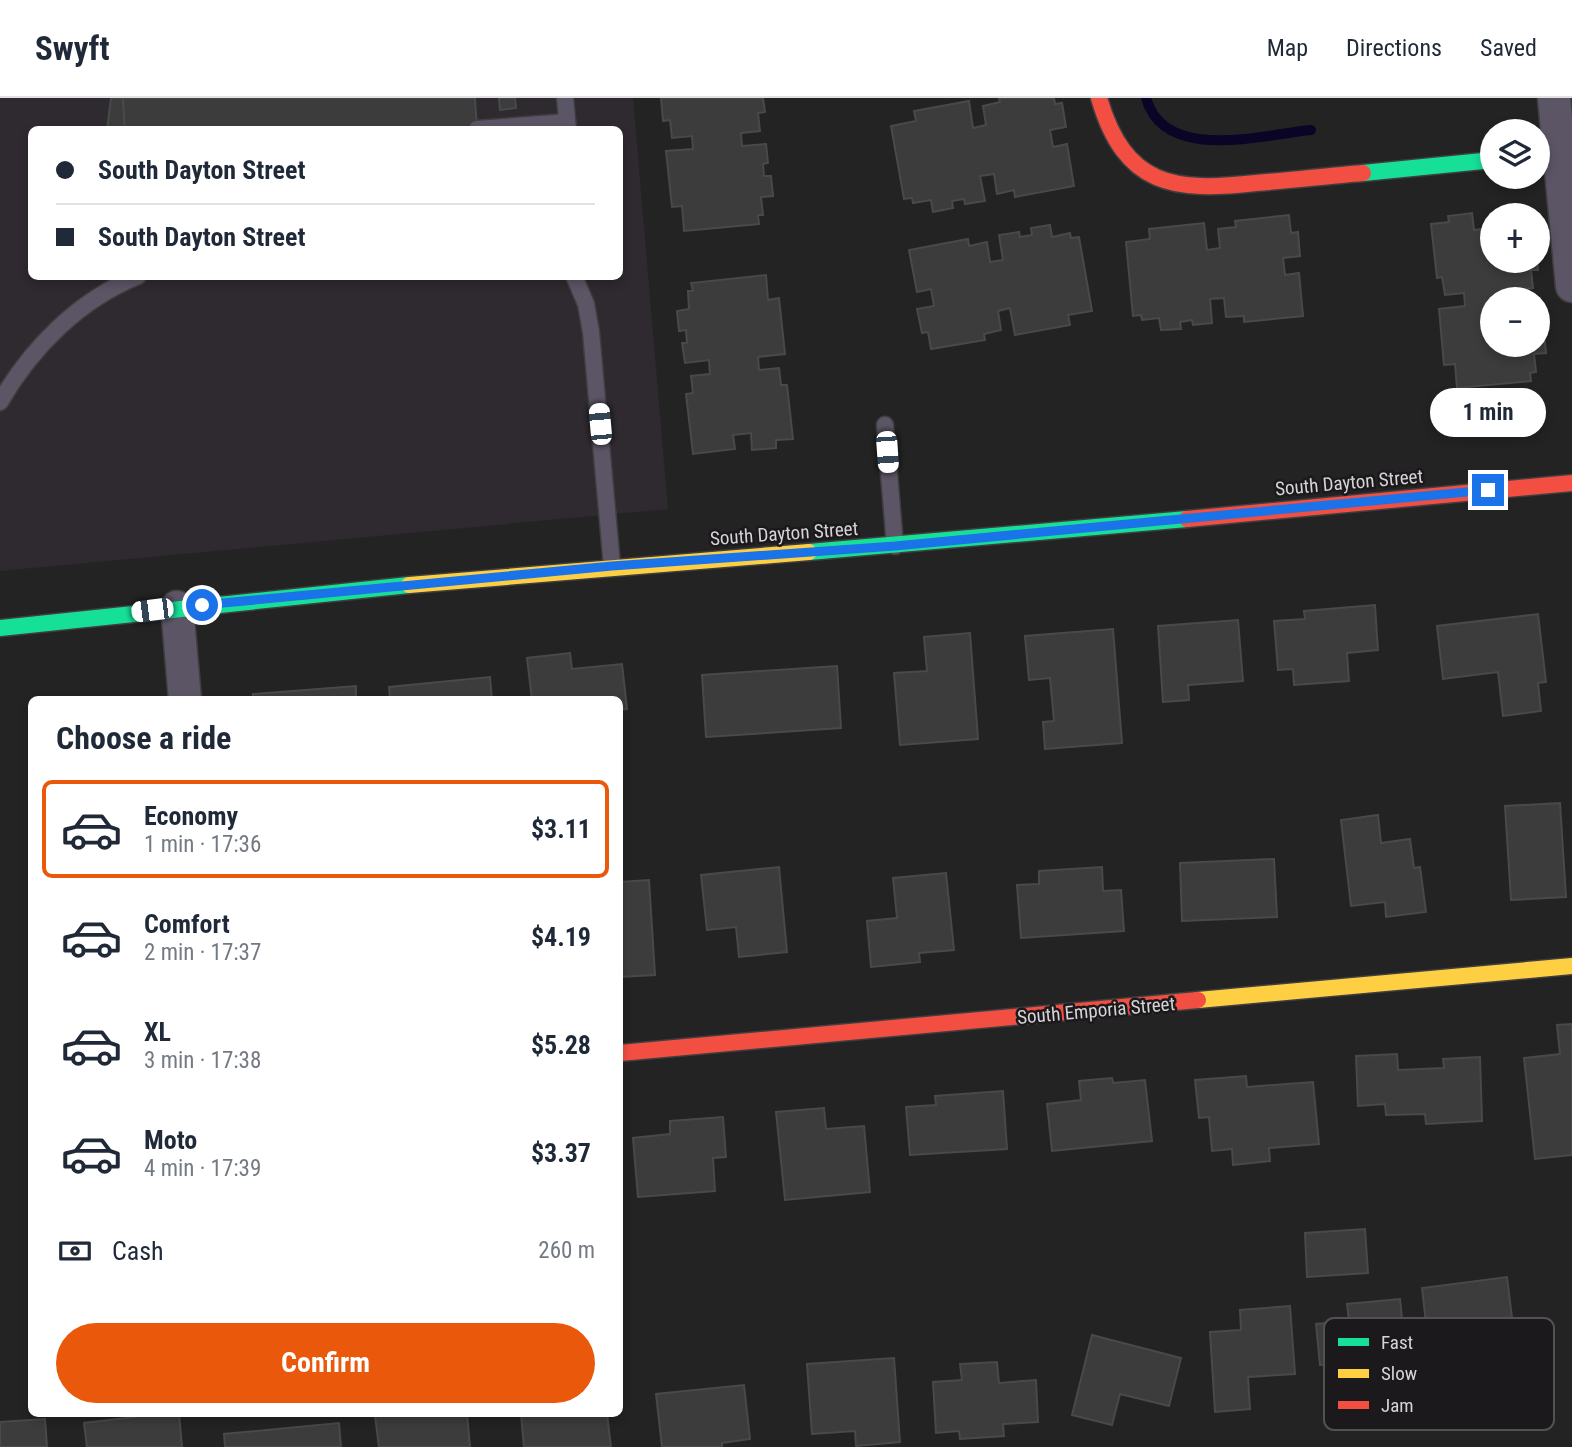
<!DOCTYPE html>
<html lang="en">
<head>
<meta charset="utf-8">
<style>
  :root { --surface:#fff; --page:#f2f2f3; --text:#1f2937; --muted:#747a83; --line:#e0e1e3; --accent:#ea580c }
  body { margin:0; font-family:"Roboto Condensed",sans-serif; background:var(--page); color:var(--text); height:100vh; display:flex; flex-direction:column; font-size:26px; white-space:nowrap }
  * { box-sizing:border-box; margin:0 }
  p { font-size:23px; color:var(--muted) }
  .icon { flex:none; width:38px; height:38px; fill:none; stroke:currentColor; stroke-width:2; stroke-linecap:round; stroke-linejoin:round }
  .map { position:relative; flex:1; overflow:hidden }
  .panel { position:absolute; left:28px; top:598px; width:595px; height:721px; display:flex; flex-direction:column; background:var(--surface); border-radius:10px; box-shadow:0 4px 10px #0003 }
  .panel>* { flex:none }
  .hud { position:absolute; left:28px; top:28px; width:595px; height:154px; border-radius:10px; box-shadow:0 4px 10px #0003; display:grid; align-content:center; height:154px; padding:0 28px; background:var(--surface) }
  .tools { position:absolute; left:1480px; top:21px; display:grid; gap:14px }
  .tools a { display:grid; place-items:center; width:70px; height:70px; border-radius:50%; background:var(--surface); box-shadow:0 4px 10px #0003; font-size:35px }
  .end { position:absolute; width:32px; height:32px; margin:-16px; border:9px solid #1a73e8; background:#fff; box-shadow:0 0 0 4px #fff }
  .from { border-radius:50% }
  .bubble { position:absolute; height:49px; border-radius:24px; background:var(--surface); box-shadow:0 4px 10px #0003; font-size:23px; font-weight:700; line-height:49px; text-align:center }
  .car { position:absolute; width:21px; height:42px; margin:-21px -10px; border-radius:9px; box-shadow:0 0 5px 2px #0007; background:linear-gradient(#fff 24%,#345 0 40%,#fff 0 76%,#345 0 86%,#fff 0) }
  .hud b { display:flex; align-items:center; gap:24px; height:66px; font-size:26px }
  .hud b+b { border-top:2px solid var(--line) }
  .hud i { width:18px; height:18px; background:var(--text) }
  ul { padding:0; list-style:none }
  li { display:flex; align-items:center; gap:21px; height:98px; margin:0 14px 10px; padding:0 14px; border:4px solid transparent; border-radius:10px }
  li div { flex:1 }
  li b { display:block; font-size:26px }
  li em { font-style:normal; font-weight:700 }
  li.selected { border-color:var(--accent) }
  li>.icon { width:63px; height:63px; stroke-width:1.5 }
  h2 { padding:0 28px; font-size:32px; line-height:84px }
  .pay { display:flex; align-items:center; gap:18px; height:77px; padding:0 28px; font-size:26px }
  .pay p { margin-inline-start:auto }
  .primary-button { display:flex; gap:14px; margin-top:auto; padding:14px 28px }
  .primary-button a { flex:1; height:80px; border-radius:42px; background:var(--accent); color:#fff; font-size:28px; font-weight:700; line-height:80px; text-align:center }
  header { display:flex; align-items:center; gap:42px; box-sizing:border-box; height:98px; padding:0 35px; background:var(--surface); border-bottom:2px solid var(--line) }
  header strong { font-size:33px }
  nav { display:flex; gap:38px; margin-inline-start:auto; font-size:24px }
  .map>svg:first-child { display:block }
  .built { fill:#2f2930; fill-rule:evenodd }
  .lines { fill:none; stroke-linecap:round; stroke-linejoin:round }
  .stream { stroke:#0a0426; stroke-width:10 }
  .building { fill:#3c3c3c; stroke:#4a494a; stroke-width:2 }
  .lane-casing { stroke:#403f40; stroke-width:19 }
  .street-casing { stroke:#403f40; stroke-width:35 }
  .fast-casing { stroke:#403f40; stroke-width:19 }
  .slow-casing { stroke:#403f40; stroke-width:19 }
  .jam-casing { stroke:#403f40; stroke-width:19 }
  .lane { stroke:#5b5565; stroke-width:16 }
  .street { stroke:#5b5565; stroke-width:32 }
  .fast { stroke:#16e098; stroke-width:16 }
  .slow { stroke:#ffcf43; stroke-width:16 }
  .jam { stroke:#f24e42; stroke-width:16 }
  .route { stroke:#1a73e8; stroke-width:9 }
  .labels { text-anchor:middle; stroke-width:5; stroke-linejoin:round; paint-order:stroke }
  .street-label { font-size:19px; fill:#d6d4d6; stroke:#1b191c }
  .key { fill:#1b191c; stroke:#535154; stroke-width:2 }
  .key-label { font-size:19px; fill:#d6d4d6 }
</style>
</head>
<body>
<header>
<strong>Swyft</strong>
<nav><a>Map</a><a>Directions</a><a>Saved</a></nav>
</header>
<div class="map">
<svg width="1572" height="1349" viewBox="0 0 1572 1349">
  <rect width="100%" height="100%" fill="#242324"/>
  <!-- built -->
  <path class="built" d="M0 0H633L668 411 0 473ZM32 32H620V178H32Z"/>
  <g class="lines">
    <!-- stream -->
    <path class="stream" d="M1146 0C1164 65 1261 37 1311 32"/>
  </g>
  <!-- building -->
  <g class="building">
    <path d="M111 0H123L125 32H107Z"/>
    <path d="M123 0H475L477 32H125Z"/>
    <path d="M499 0H515L516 10 500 12Z"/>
    <path d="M661 0H763L765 14 758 15 760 33 741 35 742 48 766 46 768 65 763 66 764 78H771L773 98 761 99 763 117H758L759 126 684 133 682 108 672 109 666 53 693 51 692 38 672 40 670 22 663 23Z"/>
    <path d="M999 0H1054L1055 6 1062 5 1066 29 1050 32 1053 49 1067 46 1074 88 1015 99 1014 92 997 96 994 76 980 78 985 103 965 106 964 101 952 103 953 110 933 114 931 102 913 105 912 100 904 101 891 28 916 23 914 13 969 3 973 30 986 27 983 8 1000 4Z"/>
    <path d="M1531 112 1532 117H1493V163H1537L1538 172H1531L1533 190 1513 192 1514 201H1493V247H1538V235H1544L1546 255 1534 256 1536 274 1530 275 1531 283 1457 290 1455 266 1444 267 1439 211 1465 208 1464 195 1445 197 1442 179 1437 180 1431 126 1449 124 1448 118 1472 115 1474 132 1491 130 1490 116Z"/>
    <path d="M1289 117 1291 135 1298 134 1300 158 1283 160 1285 177 1299 175 1303 218 1244 224V218L1226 219 1224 200 1210 201 1212 225 1193 227 1192 222 1180 224 1181 231 1161 232 1159 220 1142 222 1141 217 1133 218 1126 144 1150 141 1149 131 1204 125 1207 152 1220 150 1218 131 1236 129 1235 123Z"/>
    <path d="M1050 127 1052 139 1070 135 1071 140 1079 139 1092 213 1068 217 1070 227 1015 237 1010 210 998 213 1001 232 984 236 985 242 931 251 928 234 922 235 917 211 934 208 931 191 917 194 909 152 968 141 969 148 987 144 990 164 1003 162 999 137 1019 134 1020 139 1032 137 1031 130Z"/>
    <path d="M766 177 768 202 779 200 785 256 758 259 759 272 779 270 781 287H787L793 341 776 342V350L752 352 751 335 733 337 735 351 693 356 686 296 693 295 691 278 710 276 709 262 685 265 682 245H687L686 232 679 233 677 213 689 211 688 193H693L691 185Z"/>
    <path d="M1375 507 1378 552 1347 555 1349 583 1294 587 1293 571 1278 572 1274 523 1305 521 1304 513Z"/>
    <path d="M1538 516 1546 584 1538 585 1541 613 1503 618 1498 574 1443 581 1437 528Z"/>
    <path d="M1238 522 1243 583 1188 587 1189 602 1163 604 1158 528Z"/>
    <path d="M1113 531 1122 645 1045 651 1043 624 1054 623 1050 580 1029 582 1025 538Z"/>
    <path d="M970 535 978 641 900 647 894 575 927 573 924 539Z"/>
    <path d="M570 555 572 571 622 566 627 611 620 612V602H532L527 560Z"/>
    <path d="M837 568 841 630 706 639 702 577Z"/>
    <path d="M490 579 492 602H390L389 589Z"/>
    <path d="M356 588V602H253V596Z"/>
    <path d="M1560 705 1566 799 1511 802 1505 708Z"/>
    <path d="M1378 717 1381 745 1410 741 1414 770 1420 769 1426 814 1386 819 1385 804 1351 808 1341 722Z"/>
    <path d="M1274 761 1277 819 1182 823 1180 765Z"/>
    <path d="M779 769 787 854 739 859 736 829 707 832 701 777Z"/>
    <path d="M1102 769 1103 793 1121 792 1124 833 1021 840 1017 787 1039 786V773Z"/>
    <path d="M946 775 954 852 919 855 920 864 871 869 867 823 897 820 893 780Z"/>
    <path d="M649 782 655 877 620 879V784Z"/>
    <path d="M1572 926V1057L1535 1061 1524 960 1560 956 1557 927Z"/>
    <path d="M1397 956 1398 972 1444 970 1443 961 1480 959 1482 1023 1426 1026 1425 1016 1386 1017 1385 1006 1358 1008 1356 958Z"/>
    <path d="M1246 978 1247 989 1313 984 1319 1046 1269 1050 1270 1063 1233 1067 1232 1051 1212 1053 1209 1019 1199 1020 1195 982Z"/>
    <path d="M1112 980 1113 985 1145 982 1152 1043 1052 1053 1047 1006 1081 1002 1079 983Z"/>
    <path d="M1003 993 1007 1051 910 1057 906 1009 936 1007 935 998Z"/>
    <path d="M824 1010 826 1031 864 1028 870 1094 785 1102 776 1014Z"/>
    <path d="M723 1019 726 1059 713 1060 715 1093 638 1099 633 1040 670 1036V1023Z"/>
    <path d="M1365 1131 1368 1175 1307 1179 1305 1135Z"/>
    <path d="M1507 1179 1516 1252 1466 1258 1468 1281 1433 1286 1422 1190Z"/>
    <path d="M1400 1201 1410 1301 1363 1306 1359 1263 1320 1267 1316 1226 1349 1223 1347 1206Z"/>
    <path d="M1290 1208 1295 1276 1248 1279 1250 1311 1215 1314 1210 1234 1241 1232 1240 1212Z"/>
    <path d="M1092 1237 1181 1260 1169 1308 1120 1296 1112 1327 1072 1317Z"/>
    <path d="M894 1260 900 1344 856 1348 855 1333 812 1336 807 1266Z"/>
    <path d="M997 1264 999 1285 1036 1282 1038 1324 1003 1326 1004 1338 960 1341 959 1333 936 1335 933 1284 962 1282 960 1266Z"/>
    <path d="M744 1287 750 1341 722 1345V1349H662L656 1296Z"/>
    <path d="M135 1316H179L182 1349H87L84 1325 135 1319Z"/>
    <path d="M395 1316H467L470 1349H379L375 1318Z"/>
    <path d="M521 1316H607L611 1349H524Z"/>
    <path d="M45 1321 47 1349H0V1324Z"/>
    <path d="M339 1325 341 1349H225L224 1336Z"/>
  </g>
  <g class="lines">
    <!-- lane casing -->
    <g class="lane-casing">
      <g id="lane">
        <path d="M565 0 568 32"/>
        <path d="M477 31 567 24"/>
        <path d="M574 178 586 206 591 234 612 468"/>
        <path d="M0 304C32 249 79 202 138 178"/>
        <path d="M885 327 895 448"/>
      </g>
    </g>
    <!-- street casing -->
    <g class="street-casing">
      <g id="street">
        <path d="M1554 0 1572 188"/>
        <path d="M177 509 185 602"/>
      </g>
    </g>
    <!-- fast casing -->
    <g class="fast-casing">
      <g id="fast">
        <path d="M1363 75 1493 62"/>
        <path d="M809 454 1187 421"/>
        <path d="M0 530 409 487"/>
      </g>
    </g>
    <!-- slow casing -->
    <g class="slow-casing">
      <g id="slow">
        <path d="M409 487 809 454"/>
        <path d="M1198 902 1572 868"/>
      </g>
    </g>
    <!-- jam casing -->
    <g class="jam-casing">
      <g id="jam">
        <path d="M1099 0C1125 89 1174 94 1256 85 1292 82 1328 78 1363 75"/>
        <path d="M1187 421 1572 385"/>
        <path d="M620 955 1198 902"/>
      </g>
    </g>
    <!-- lane -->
    <use href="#lane" class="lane"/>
    <!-- street -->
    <use href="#street" class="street"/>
    <!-- fast -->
    <use href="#fast" class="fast"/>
    <!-- slow -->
    <use href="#slow" class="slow"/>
    <!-- jam -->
    <use href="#jam" class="jam"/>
  </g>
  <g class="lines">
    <!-- route -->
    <path class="route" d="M202 507 612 468 895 448 1488 392"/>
  </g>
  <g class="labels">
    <!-- street labels -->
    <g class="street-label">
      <text transform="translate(1349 384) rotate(-5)" y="7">South Dayton Street</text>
      <text transform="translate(784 435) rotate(-4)" y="7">South Dayton Street</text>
      <text transform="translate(1096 912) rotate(-5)" y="7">South Emporia Street</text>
    </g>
  </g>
  <!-- legend -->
  <rect x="1324" y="1220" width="230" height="112" rx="10" class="key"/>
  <rect x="1338" y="1240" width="31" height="8" fill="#16e098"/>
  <rect x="1338" y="1271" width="31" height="9" fill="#ffcf43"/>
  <rect x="1338" y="1303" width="31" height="8" fill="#f24e42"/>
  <g class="key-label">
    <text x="1381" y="1251">Fast</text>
    <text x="1381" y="1282">Slow</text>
    <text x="1381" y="1314">Jam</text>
  </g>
</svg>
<div class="tools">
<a><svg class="icon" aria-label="layers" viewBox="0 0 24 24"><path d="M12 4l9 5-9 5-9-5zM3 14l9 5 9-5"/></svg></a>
<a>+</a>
<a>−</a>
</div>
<i class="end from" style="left:202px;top:507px"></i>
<i class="end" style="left:1488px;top:392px"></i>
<div class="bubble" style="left:1430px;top:290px;width:116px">1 min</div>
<i class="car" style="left:600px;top:326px;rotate:355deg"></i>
<i class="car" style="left:887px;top:354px;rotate:176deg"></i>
<i class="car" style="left:152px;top:512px;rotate:263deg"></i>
<div class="hud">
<b><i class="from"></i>South Dayton Street</b>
<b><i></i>South Dayton Street</b>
</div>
<section class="panel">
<h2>Choose a ride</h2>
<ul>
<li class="selected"><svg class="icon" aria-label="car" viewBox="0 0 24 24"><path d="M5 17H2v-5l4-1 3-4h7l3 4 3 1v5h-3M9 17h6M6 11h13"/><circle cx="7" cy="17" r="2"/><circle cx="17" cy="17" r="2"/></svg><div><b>Economy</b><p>1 min · 17:36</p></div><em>$3.11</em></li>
<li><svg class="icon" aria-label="car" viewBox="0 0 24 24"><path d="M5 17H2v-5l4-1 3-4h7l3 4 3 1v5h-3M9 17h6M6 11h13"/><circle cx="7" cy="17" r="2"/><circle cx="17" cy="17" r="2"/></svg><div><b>Comfort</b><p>2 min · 17:37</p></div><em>$4.19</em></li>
<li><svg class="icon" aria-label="car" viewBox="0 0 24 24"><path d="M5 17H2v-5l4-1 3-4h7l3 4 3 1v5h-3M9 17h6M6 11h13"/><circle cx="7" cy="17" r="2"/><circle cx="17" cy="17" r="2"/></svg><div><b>XL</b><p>3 min · 17:38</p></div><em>$5.28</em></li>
<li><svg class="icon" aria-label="car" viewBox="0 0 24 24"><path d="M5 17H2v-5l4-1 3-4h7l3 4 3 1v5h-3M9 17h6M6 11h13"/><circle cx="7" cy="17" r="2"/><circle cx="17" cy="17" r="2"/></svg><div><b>Moto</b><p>4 min · 17:39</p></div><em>$3.37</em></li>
</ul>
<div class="pay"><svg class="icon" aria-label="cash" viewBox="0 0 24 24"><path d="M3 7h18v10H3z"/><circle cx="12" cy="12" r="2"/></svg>Cash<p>260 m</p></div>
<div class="primary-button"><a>Confirm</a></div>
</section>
</div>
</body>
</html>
